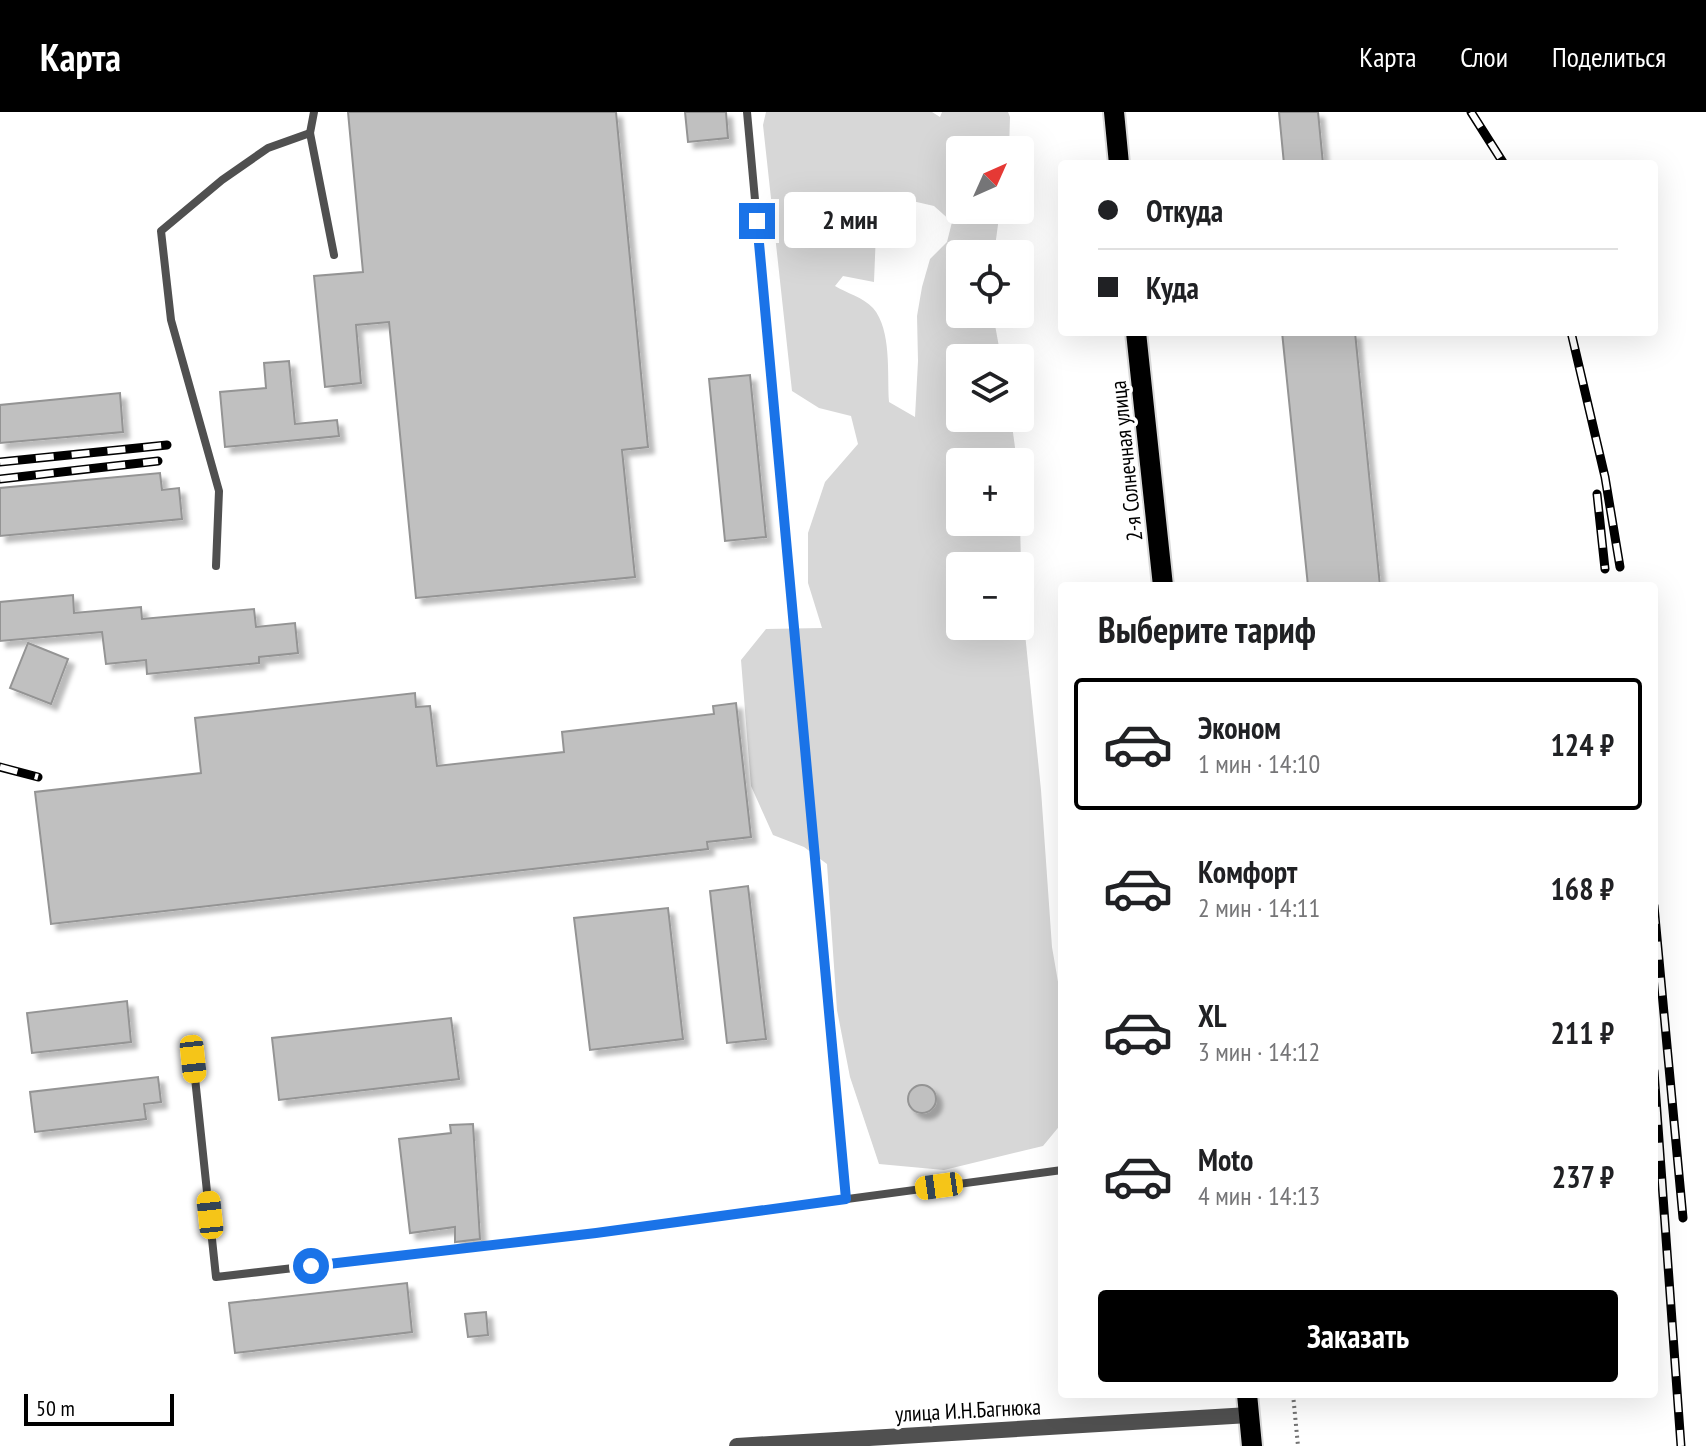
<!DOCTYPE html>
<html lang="ru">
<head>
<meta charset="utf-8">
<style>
  :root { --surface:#fff; --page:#f2f2f2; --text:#202124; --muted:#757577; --line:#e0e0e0; --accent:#000 }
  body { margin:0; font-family:"PT Sans Narrow",sans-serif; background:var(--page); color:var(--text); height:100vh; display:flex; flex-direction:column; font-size:30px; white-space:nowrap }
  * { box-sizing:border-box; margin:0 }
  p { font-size:26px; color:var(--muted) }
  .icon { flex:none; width:44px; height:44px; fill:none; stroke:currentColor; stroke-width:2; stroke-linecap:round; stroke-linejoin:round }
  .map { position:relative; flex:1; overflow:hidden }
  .panel { position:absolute; left:1058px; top:470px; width:600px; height:816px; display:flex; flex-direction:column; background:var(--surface); border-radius:8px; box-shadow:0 8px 32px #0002 }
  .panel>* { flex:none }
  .top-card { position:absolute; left:1058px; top:48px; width:600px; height:176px; border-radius:8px; box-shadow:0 8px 32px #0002; display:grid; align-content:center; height:176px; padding:0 40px; background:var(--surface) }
  .needle { width:52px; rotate:45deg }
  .controls { position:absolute; left:946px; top:24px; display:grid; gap:16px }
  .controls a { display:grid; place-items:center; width:88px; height:88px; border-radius:8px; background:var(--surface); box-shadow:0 8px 32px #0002; font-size:40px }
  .scale { position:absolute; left:24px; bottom:20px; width:150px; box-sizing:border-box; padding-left:8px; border:4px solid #000; border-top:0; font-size:22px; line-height:28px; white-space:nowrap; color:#000; -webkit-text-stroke:6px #fff; paint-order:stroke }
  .end { position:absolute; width:36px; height:36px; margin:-18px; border:10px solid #1a73e8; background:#fff; box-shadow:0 0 0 4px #fff }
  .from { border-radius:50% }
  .bubble { position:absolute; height:56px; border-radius:8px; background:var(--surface); box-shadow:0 8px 32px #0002; font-size:26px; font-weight:700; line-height:56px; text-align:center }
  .car { position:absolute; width:24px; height:48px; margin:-24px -12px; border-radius:10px; box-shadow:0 0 6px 2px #0007; background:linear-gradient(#f5c518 24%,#345 0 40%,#f5c518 0 76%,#345 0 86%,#f5c518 0) }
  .top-card b { display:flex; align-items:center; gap:28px; height:76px; font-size:30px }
  .top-card b+b { border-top:2px solid var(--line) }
  .top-card i { width:20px; height:20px; background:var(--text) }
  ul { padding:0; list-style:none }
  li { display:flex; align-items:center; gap:24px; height:132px; margin:0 16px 12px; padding:0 24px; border:4px solid transparent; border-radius:8px }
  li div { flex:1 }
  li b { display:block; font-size:30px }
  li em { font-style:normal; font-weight:700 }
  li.current { border-color:var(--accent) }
  li>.icon { width:72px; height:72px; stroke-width:1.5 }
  h2 { padding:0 40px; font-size:36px; line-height:96px }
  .button { display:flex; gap:16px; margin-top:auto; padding:16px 40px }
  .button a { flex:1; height:92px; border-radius:8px; background:var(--accent); color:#fff; font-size:32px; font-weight:700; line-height:92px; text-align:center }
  header { display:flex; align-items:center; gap:48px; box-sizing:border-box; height:112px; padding:0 40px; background:var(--accent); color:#fff }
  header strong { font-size:38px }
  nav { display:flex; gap:44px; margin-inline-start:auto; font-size:28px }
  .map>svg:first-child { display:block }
  .green { fill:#d7d7d7; fill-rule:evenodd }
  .building { fill:#c0c0c0; stroke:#949494; stroke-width:2; filter:url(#shadow) }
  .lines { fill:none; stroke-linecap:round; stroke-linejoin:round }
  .primary-casing { stroke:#dbdbdb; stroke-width:24 }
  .path { stroke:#727272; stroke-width:4; stroke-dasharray:2 4; stroke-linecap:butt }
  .service { stroke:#505050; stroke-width:8 }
  .minor { stroke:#505050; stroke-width:16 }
  .primary { stroke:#000; stroke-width:20 }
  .rail-casing { stroke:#000; stroke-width:9 }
  .rail { stroke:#fff; stroke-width:6; stroke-dasharray:18; stroke-linecap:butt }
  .route { stroke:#1a73e8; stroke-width:10 }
  .labels { text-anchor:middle; stroke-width:7; stroke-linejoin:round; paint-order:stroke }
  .street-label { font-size:22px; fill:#000; stroke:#fff }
</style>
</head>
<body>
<header>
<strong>Карта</strong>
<nav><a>Карта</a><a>Слои</a><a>Поделиться</a></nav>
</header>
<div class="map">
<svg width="1706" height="1334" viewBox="0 0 1706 1334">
  <defs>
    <filter id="shadow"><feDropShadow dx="6" dy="6" stdDeviation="2" flood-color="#0004"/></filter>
  </defs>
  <rect width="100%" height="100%" fill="#fff"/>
  <!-- green -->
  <path class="green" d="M766 0H932L940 5 942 0H1008L1010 5 1009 38H960V98H1000L994 142H960V202H993L1001 246H960V306H1011L1017 350H960V410H1020L1022 492 1041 678 1052 835 1062 893V1011L1043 1034 944 1058 879 1052 850 965 837 898 827 752 804 735 773 723 751 674 741 548 766 517 822 516 808 471V421L825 370 858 332 851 304 819 296 792 279 763 13ZM908 88 934 94 952 110 947 130 930 147 922 175 917 204 918 249 915 305 889 290C887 262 892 218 873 196 863 185 846 181 835 174L843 164 874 170 876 120 882 98ZM960 454H1020V514H960Z"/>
  <!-- building -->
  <g class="building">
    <path d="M348 0H616L648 335 622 338 635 465 416 486 389 210 356 213 361 271 325 275 314 164 363 160Z"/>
    <path d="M685 0H726L728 26 688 30Z"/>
    <path d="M1279 0H1318L1323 52H1284Z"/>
    <path d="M1282 220H1355L1380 474H1308Z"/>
    <path d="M289 249 295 312 337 308 339 324 225 335 220 280 266 276 264 251Z"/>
    <path d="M750 263 766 425 725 429 709 267Z"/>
    <path d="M120 281 123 320 0 331V293Z"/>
    <path d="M160 361 162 378 179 376 182 407 0 424V376Z"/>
    <path d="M73 483 74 501 141 495 142 507 254 497 256 515 295 511 298 541 259 545V551L147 562 146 548 106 552 102 520 0 529V490Z"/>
    <path d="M28 531 68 547 51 592 10 576Z"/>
    <path d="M415 581 416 595 430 594 437 654 564 640 562 620 714 602 713 594 736 591 751 725 707 730 708 737 51 812 35 680 201 661 195 606Z"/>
    <path d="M748 774 766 927 727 931 710 779Z"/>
    <path d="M668 796 683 927 590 938 574 806Z"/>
    <path d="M127 889 131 930 32 941 27 901Z"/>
    <path d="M451 906 459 967 279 988 272 926Z"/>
    <path d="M158 965 161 990 144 992 146 1007 35 1020 30 980Z"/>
    <circle cx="922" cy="987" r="14"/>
    <path d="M473 1012 480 1127 455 1130V1115L410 1121 399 1027 451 1021 450 1013Z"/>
    <path d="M407 1171 412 1220 235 1241 229 1191Z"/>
    <path d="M486 1200 488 1223 468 1225 465 1202Z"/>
  </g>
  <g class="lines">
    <!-- primary casing -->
    <g class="primary-casing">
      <g id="primary">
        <path d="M1114 0 1119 52"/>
        <path d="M1136 220 1163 474"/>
        <path d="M1247 1282 1252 1334"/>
      </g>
    </g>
    <!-- path -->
    <path class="path" d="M1293 1282 1298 1334"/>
    <!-- service -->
    <g class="service">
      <path d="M314 0 310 21 334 143"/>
      <path d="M747 0 846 1087"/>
      <path d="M216 454 219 379 171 208 161 119 222 68 268 36 310 21"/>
      <path d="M193 947 216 1165 596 1121 1062 1058"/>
    </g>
    <!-- minor -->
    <path class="minor" d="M737 1334 1249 1303"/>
    <!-- primary -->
    <use href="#primary" class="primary"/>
    <!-- rail casing -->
    <g class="rail-casing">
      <g id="rail">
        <path d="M1471 0 1504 52"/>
        <path d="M1571 220 1605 365 1620 455"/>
        <path d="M0 350 167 333"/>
        <path d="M0 367 158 349"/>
        <path d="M1597 382 1605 457"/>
        <path d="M0 655 38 665"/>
        <path d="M1654 794 1683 1106"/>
        <path d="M1654 959 1681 1334"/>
      </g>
    </g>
    <!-- rail -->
    <use href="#rail" class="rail"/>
  </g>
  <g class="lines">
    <!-- route -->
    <path class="route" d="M311 1154 596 1121 846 1087 757 109"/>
  </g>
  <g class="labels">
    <!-- street labels -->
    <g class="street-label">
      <text transform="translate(1126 349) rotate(-96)" y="8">2-я Солнечная улица</text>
      <text transform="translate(968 1298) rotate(-3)" y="8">улица И.Н.Багнюка</text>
    </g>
  </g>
</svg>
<div class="controls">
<a><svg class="needle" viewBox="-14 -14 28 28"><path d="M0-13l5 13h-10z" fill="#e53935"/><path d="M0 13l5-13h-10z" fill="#757577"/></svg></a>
<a><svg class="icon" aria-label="locate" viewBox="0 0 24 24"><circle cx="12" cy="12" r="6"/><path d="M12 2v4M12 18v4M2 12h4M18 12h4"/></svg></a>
<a><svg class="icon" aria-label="layers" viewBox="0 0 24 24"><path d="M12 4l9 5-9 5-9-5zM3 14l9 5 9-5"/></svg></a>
<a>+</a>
<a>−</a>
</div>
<div class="scale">50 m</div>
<i class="end from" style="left:311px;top:1154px"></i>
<i class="end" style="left:757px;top:109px"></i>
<div class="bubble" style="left:784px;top:80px;width:132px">2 мин</div>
<i class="car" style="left:193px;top:947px;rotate:174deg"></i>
<i class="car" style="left:939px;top:1074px;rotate:262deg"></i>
<i class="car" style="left:210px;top:1103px;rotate:354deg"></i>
<div class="top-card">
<b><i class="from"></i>Откуда</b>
<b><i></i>Куда</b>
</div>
<section class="panel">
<h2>Выберите тариф</h2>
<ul>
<li class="current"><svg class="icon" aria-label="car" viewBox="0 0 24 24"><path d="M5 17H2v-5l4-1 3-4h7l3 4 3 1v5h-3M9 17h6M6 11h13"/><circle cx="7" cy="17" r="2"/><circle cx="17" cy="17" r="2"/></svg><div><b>Эконом</b><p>1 мин · 14:10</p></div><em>124 ₽</em></li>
<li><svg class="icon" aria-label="car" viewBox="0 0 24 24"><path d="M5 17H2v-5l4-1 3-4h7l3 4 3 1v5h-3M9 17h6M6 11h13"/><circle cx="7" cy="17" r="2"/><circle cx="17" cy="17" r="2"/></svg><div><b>Комфорт</b><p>2 мин · 14:11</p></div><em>168 ₽</em></li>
<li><svg class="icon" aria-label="car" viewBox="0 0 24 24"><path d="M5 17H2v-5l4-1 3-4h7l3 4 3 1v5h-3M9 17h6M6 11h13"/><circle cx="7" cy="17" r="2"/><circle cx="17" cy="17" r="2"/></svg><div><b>XL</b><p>3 мин · 14:12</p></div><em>211 ₽</em></li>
<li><svg class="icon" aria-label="car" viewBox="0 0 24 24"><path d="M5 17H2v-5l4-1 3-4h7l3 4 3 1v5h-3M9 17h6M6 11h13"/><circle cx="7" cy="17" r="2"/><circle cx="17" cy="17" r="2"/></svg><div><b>Moto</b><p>4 мин · 14:13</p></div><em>237 ₽</em></li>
</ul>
<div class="button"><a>Заказать</a></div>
</section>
</div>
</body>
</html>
